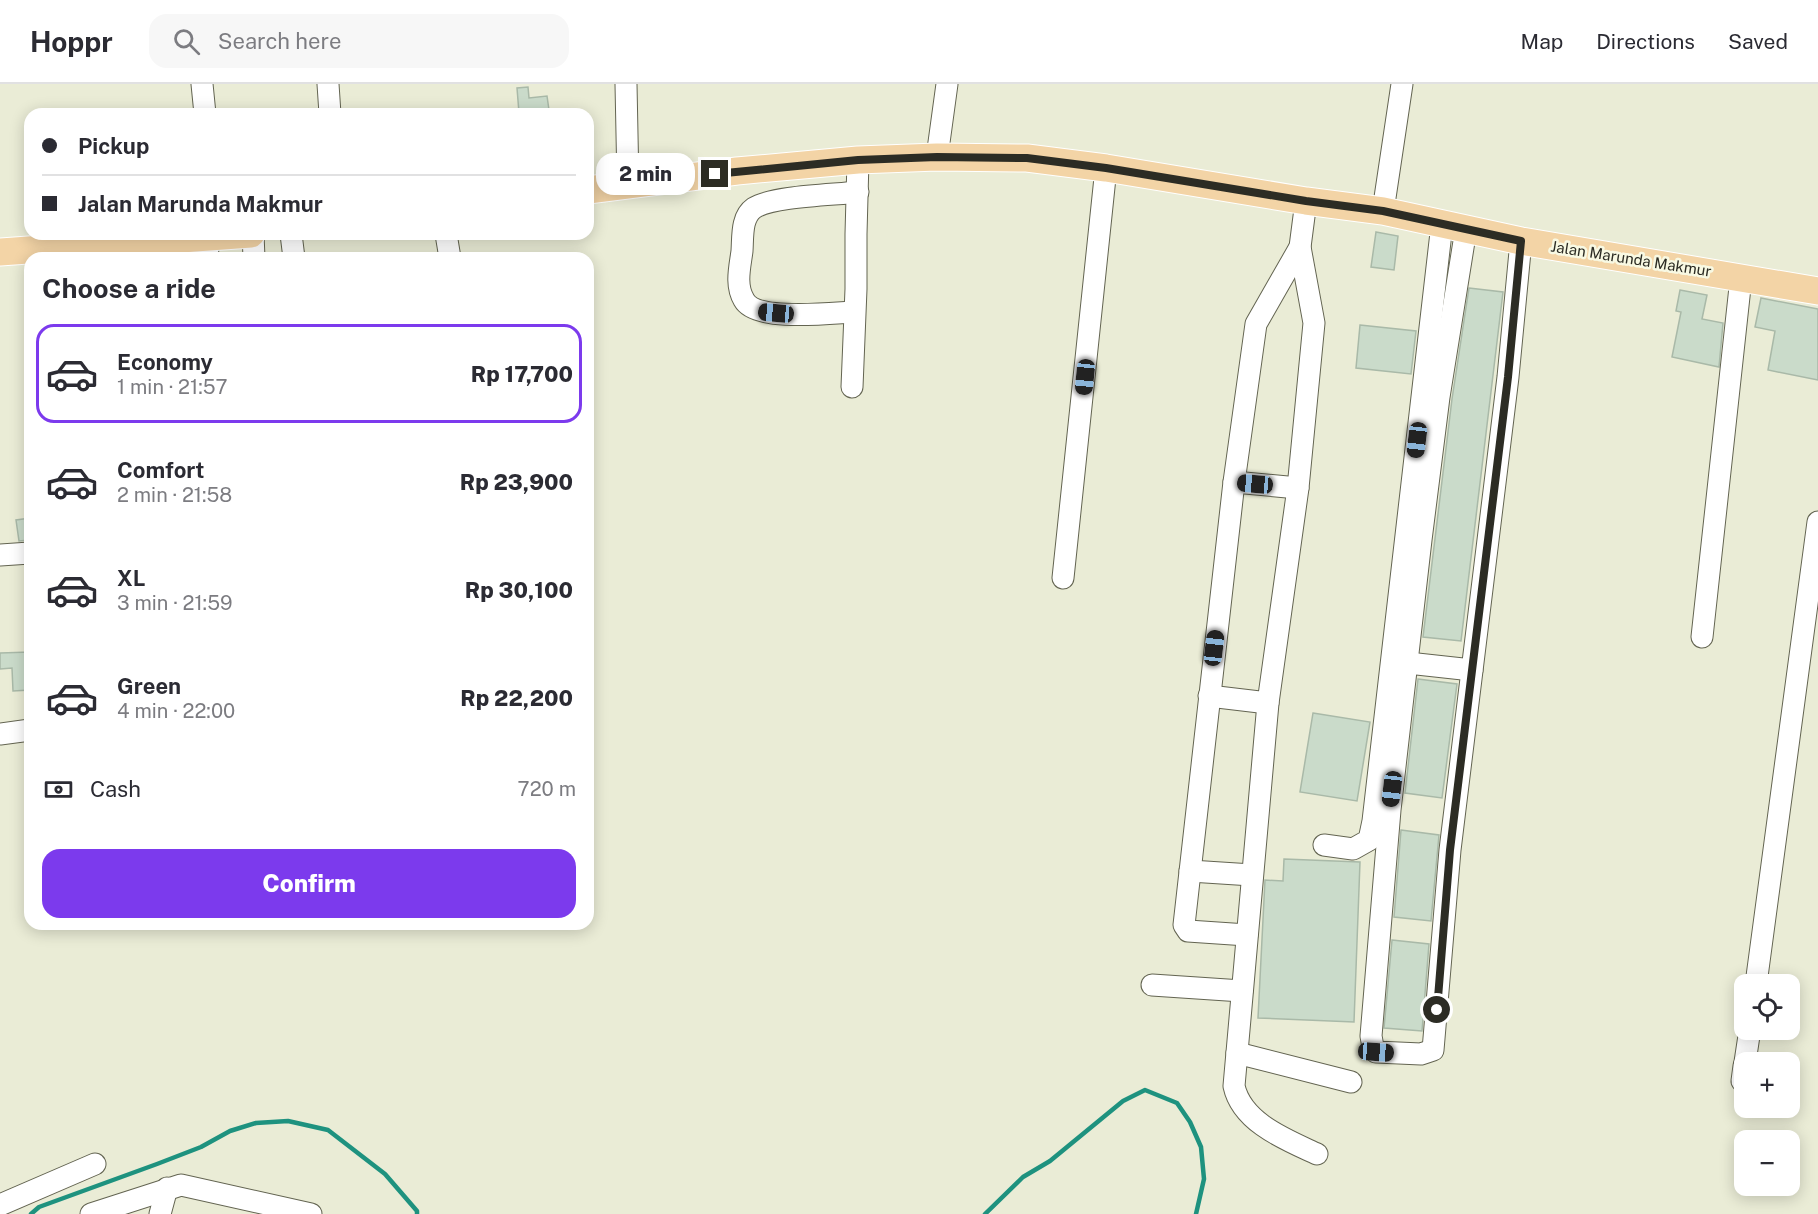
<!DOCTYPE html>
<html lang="en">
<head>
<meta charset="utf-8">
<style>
  :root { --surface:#fff; --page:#f7f7f7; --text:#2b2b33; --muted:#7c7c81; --line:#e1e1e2; --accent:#7c3aed }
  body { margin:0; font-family:"Public Sans",sans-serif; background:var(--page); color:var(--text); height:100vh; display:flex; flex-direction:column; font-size:22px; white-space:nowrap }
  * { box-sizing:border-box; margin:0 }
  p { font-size:20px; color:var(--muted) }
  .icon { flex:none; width:33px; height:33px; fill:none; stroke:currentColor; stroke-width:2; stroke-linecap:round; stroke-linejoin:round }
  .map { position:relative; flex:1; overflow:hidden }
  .details { position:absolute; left:24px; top:168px; width:570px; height:678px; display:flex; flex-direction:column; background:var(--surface); border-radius:18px; box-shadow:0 3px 15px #0003 }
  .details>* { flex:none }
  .top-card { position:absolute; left:24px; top:24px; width:570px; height:132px; border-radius:18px; box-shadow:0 3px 15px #0003; display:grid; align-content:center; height:132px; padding:0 18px; background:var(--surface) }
  .controls { position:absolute; left:1734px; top:890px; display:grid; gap:12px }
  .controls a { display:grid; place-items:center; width:66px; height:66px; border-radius:12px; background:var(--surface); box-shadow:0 3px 15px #0003; font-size:30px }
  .end { position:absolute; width:27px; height:27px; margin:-14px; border:8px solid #2c2c24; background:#fff; box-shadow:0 0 0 3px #fff }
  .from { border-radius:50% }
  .bubble { position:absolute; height:42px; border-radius:18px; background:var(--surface); box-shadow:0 3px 15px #0003; font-size:20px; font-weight:800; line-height:42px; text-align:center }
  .car { position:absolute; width:18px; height:36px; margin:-18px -9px; border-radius:8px; box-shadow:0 0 4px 2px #0007; background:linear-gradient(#222 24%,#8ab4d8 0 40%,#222 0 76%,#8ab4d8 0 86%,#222 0) }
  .top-card b { display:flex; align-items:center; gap:21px; height:57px; font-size:22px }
  .top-card b+b { border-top:2px solid var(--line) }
  .top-card i { width:15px; height:15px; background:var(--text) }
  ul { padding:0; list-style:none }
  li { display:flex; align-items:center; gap:18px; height:99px; margin:0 12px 9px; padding:0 6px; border:3px solid transparent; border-radius:18px }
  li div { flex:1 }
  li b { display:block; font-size:22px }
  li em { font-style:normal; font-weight:800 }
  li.on { border-color:var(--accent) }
  li>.icon { width:54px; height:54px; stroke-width:1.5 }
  h2 { padding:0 18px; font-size:27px; line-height:72px }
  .pay { display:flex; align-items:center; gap:15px; height:66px; padding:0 18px; font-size:22px }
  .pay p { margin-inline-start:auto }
  .button { display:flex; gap:12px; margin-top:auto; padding:12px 18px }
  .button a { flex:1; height:69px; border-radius:18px; background:var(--accent); color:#fff; font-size:24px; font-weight:800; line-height:69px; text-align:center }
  header { display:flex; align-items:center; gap:36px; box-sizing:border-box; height:84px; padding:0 30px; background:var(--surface); border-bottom:2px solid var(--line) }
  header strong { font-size:28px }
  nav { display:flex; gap:33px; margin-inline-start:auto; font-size:21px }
  .search { width:420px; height:54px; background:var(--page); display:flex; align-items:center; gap:15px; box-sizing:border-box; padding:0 21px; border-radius:18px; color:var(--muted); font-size:22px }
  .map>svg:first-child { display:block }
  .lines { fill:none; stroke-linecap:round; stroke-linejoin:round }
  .stream { stroke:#1e927f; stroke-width:4.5 }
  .building { fill:#cadbca; stroke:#a9b9a8; stroke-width:1.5 }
  .minor-casing { stroke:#636451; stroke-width:23 }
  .major-casing { stroke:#fff; stroke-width:29 }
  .minor { stroke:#fff; stroke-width:21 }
  .major { stroke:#f3d4a6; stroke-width:27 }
  .route { stroke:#2c2c24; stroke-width:8 }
  .labels { text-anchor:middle; stroke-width:5; stroke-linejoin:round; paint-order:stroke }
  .street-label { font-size:15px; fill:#2c2c24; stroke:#f8f9e3 }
</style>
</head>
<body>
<header>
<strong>Hoppr</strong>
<div class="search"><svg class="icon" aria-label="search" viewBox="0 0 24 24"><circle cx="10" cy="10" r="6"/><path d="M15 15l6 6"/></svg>Search here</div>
<nav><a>Map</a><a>Directions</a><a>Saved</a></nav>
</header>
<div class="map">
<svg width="1818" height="1130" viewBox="0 0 1818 1130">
  <rect width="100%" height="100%" fill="#eaecd6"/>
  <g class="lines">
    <!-- stream -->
    <g class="stream">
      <path d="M31 1130 39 1123 157 1080 201 1063 230 1047 256 1039 288 1037 328 1046 385 1090 417 1127V1130"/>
      <path d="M985 1130 1023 1093 1050 1077 1123 1017 1145 1006 1177 1019 1190 1038 1201 1063 1204 1095 1196 1130"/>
    </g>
  </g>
  <!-- building -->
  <g class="building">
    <path d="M528 3 529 14 547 12 549 26 519 29 517 4Z"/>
    <path d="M1376 148 1398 152 1394 186 1371 183Z"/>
    <path d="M1469 204 1503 208 1461 557 1423 553 1452 315Z"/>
    <path d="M1680 206 1707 211 1702 235 1723 239 1719 283 1672 273 1681 228 1676 227Z"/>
    <path d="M1761 214 1818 225V296L1768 286 1775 247 1755 243Z"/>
    <path d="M1360 241 1416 247 1411 290 1356 284Z"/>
    <path d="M30 434V456L19 457 16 436Z"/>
    <path d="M30 568V606L13 607 12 584 0 585V569Z"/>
    <path d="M1418 595 1457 600 1442 714 1405 709Z"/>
    <path d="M1313 629 1370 638 1357 717 1300 708Z"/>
    <path d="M1401 746 1439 751 1431 837 1394 833Z"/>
    <path d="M1284 775 1360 778 1354 938 1258 934 1265 796 1283 797Z"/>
    <path d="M1392 856 1429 860 1422 947 1384 944Z"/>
  </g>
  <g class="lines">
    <!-- minor casing -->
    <g class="minor-casing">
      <g id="minor">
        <path d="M202 0 205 30"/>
        <path d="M328 0 330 30"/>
        <path d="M626 0 628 100"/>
        <path d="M937 73 947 0"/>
        <path d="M1306 117 1300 163 1314 239 1298 404 1268 619 1234 1002C1242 1039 1287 1056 1317 1070"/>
        <path d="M1383 127 1402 0"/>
        <path d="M1466 145 1439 313 1421 456 1390 726 1371 952 1373 963 1376 968 1421 970 1433 966 1450 766 1508 293 1521 157"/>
        <path d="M253 150 254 174"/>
        <path d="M291 150 294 174"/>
        <path d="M446 150 450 174"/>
        <path d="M207 174 209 154"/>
        <path d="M854 228C831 229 756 238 744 216 735 201 740 183 742 167 743 153 741 133 754 124 773 112 833 111 858 108"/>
        <path d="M852 303 856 205V150L858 76"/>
        <path d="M1234 398 1298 404"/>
        <path d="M0 471 30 469"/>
        <path d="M1063 494 1106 84"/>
        <path d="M1702 553 1741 194"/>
        <path d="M1408 579 1472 586"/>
        <path d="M1209 612 1268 619"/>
        <path d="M0 650 30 646"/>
        <path d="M1324 761 1353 765 1369 756 1373 737 1442 140"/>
        <path d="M1190 787 1252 791"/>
        <path d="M1247 851 1188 847 1184 841 1234 398 1256 240 1300 163"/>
        <path d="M1756 900 1818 438"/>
        <path d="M1152 901 1242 907"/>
        <path d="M1237 969 1351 998"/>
        <path d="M1745 978 1750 945"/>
        <path d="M1742 997 1744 982"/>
        <path d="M0 1121 95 1080"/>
        <path d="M91 1130 181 1101 311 1130"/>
        <path d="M160 1130 167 1104"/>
      </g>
    </g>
    <!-- major casing -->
    <g class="major-casing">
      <g id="major">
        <path d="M588 106 737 87 858 76 937 73 1027 74 1106 84 1306 117 1383 127 1521 157 1818 207"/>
        <path d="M0 168 251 150"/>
      </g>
    </g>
    <!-- minor -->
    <use href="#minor" class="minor"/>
    <!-- major -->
    <use href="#major" class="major"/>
  </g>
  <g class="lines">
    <!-- route -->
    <path class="route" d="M715 90 858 76 937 73 1027 74 1106 84 1306 117 1383 127 1521 157 1508 293 1450 766 1437 926"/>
  </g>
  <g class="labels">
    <!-- street labels -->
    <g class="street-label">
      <text transform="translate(1631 175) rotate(9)" y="5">Jalan Marunda Makmur</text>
    </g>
  </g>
</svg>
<div class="controls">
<a><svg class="icon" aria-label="locate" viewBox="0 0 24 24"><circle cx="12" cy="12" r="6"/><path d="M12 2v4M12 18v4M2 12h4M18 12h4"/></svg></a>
<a>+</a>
<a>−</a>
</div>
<i class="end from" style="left:1437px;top:926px"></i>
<i class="end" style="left:715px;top:90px"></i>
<div class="bubble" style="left:596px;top:69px;width:99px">2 min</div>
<i class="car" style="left:776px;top:229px;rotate:275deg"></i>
<i class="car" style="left:1085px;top:293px;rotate:186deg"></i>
<i class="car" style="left:1417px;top:356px;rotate:187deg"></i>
<i class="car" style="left:1255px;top:400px;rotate:275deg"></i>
<i class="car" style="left:1214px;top:564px;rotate:7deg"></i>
<i class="car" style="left:1392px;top:705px;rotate:187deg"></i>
<i class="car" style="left:1376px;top:968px;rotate:94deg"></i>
<div class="top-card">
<b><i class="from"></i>Pickup</b>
<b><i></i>Jalan Marunda Makmur</b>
</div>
<section class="details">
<h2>Choose a ride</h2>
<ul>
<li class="on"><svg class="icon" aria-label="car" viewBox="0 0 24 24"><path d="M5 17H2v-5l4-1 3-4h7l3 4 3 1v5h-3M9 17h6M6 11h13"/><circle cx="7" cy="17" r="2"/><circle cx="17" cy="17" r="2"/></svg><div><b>Economy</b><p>1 min · 21:57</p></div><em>Rp 17,700</em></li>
<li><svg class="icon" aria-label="car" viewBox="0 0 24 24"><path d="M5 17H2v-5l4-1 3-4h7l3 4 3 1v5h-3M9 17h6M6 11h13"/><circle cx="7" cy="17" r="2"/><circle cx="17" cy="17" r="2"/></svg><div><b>Comfort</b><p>2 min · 21:58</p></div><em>Rp 23,900</em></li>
<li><svg class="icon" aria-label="car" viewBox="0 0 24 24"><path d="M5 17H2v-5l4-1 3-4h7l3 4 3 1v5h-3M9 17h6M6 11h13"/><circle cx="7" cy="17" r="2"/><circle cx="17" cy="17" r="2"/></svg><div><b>XL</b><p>3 min · 21:59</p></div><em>Rp 30,100</em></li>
<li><svg class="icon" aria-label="car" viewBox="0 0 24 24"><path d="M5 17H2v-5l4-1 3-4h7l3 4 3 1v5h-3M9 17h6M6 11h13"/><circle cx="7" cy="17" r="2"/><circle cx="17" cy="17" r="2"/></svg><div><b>Green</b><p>4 min · 22:00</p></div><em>Rp 22,200</em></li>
</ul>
<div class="pay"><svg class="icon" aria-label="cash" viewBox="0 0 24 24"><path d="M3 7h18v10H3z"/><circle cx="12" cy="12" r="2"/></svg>Cash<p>720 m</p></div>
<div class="button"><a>Confirm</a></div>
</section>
</div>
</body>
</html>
